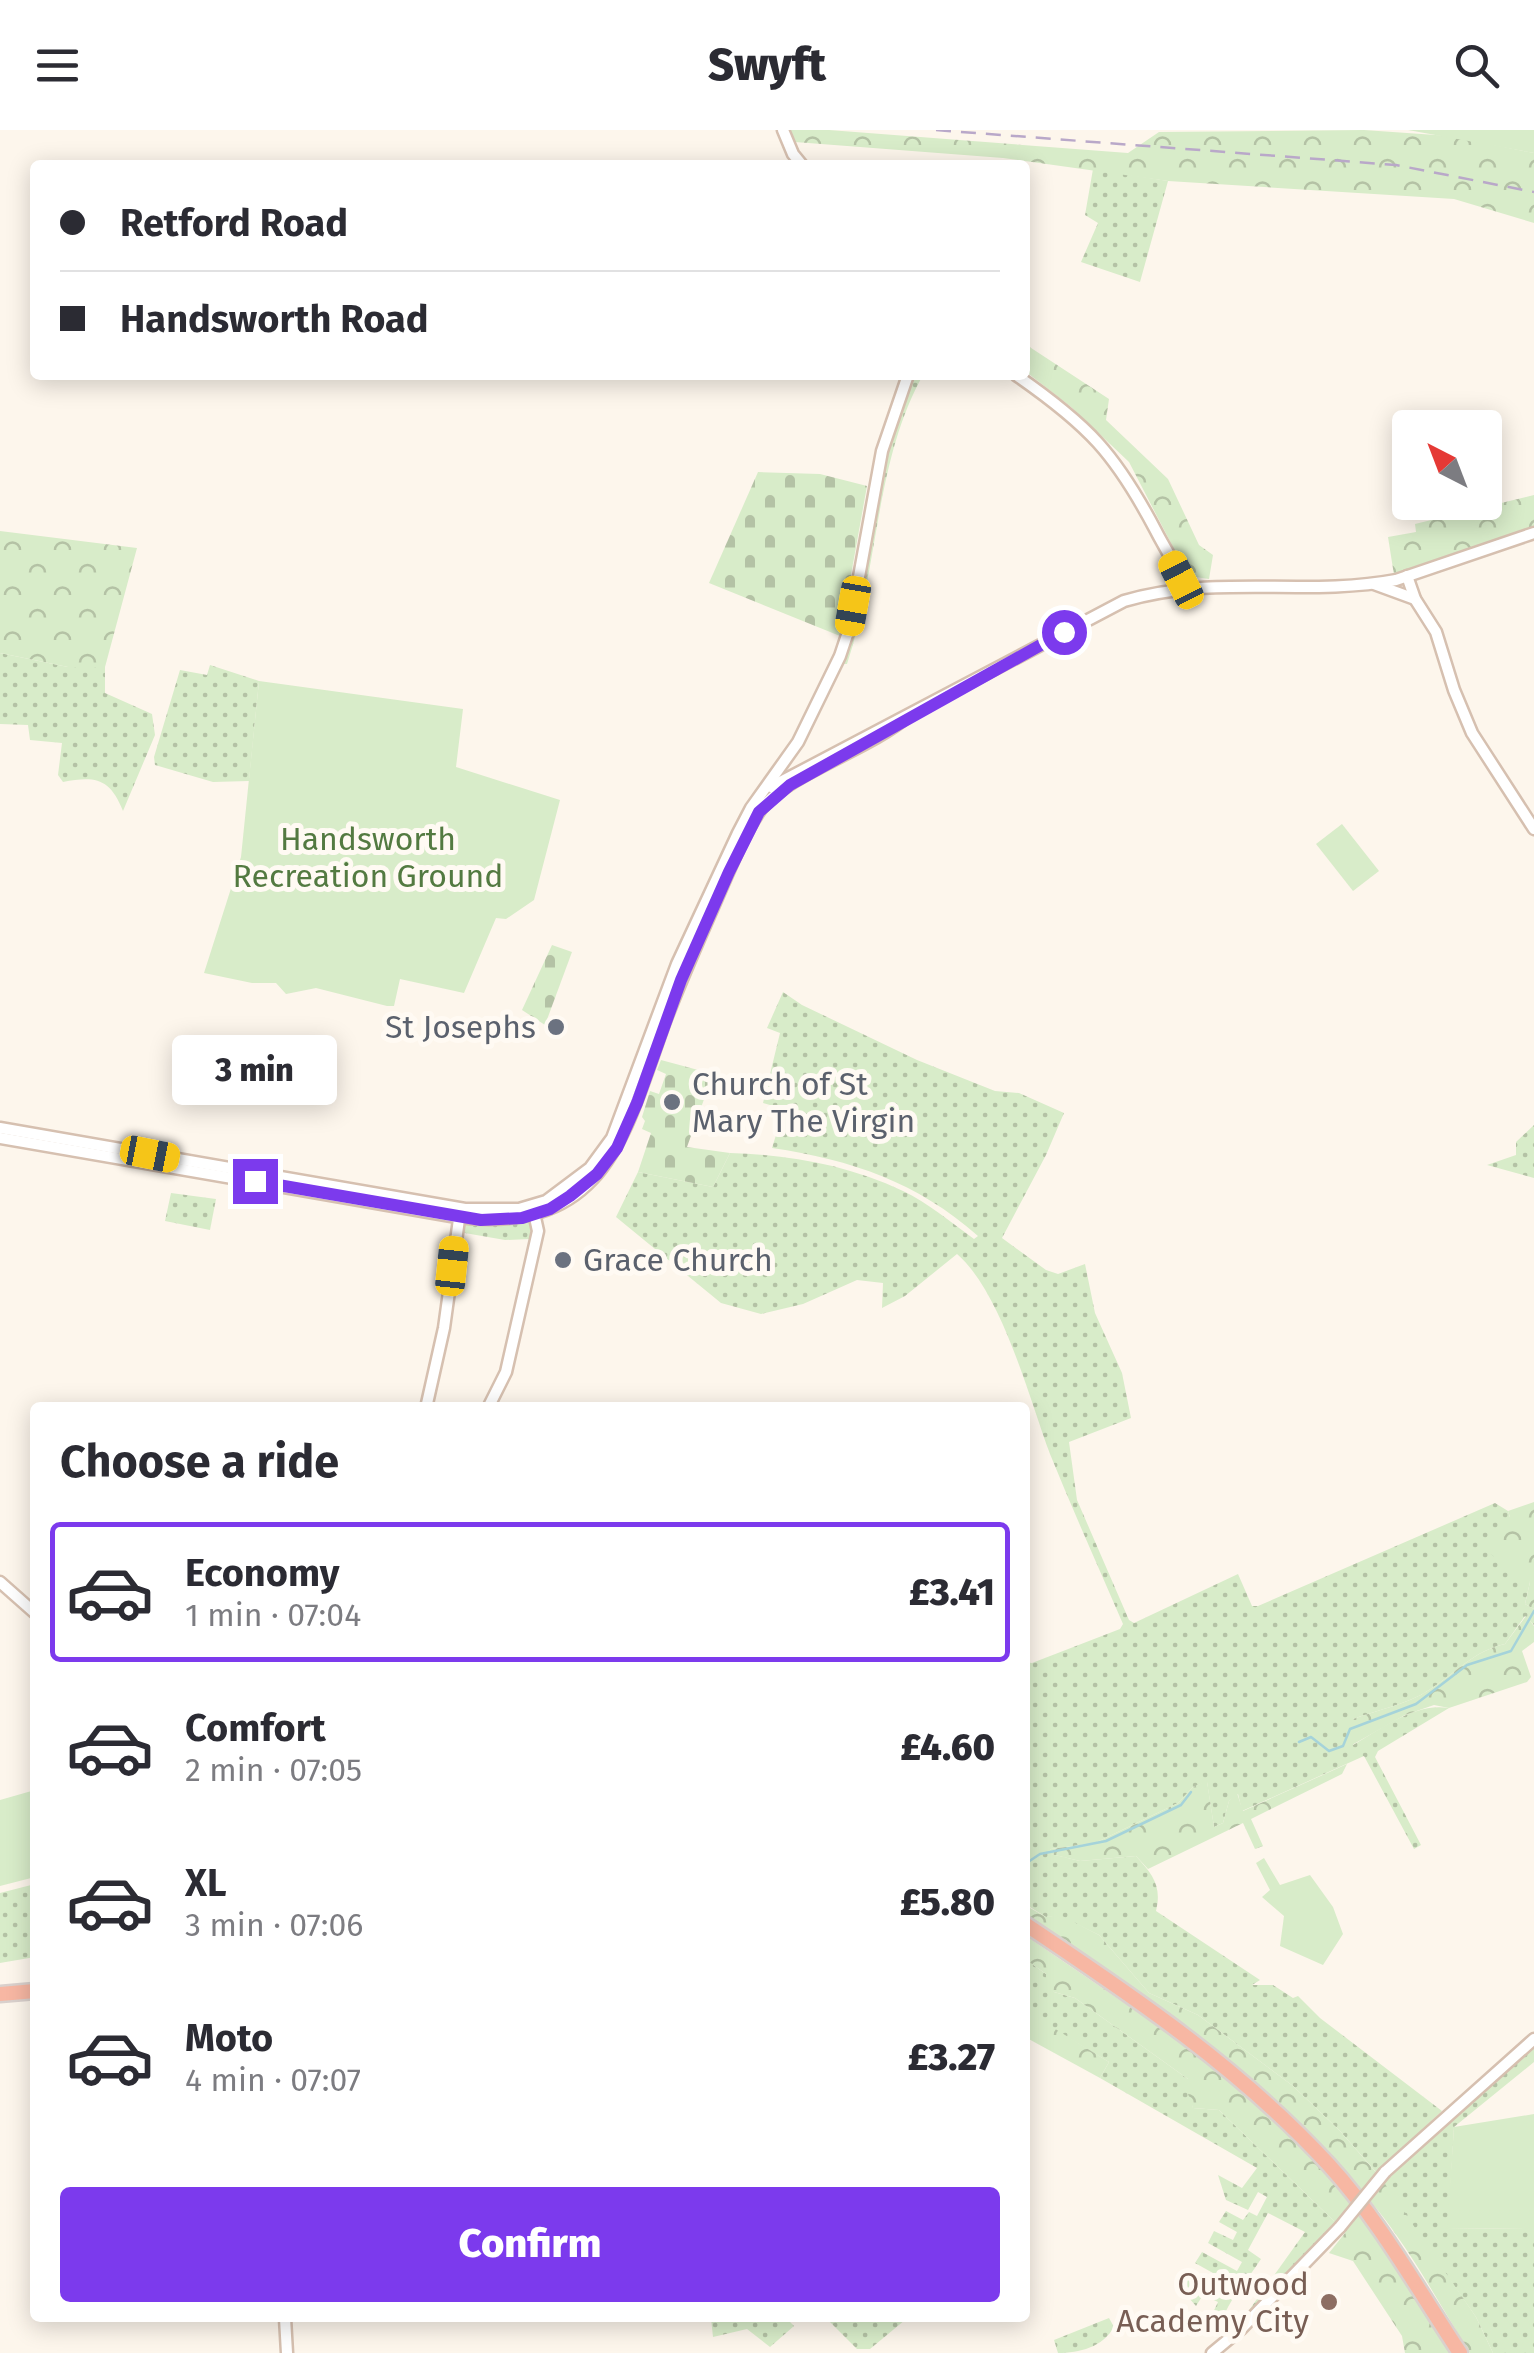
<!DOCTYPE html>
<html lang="en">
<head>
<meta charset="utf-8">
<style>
  :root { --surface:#fff; --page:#f7f7f7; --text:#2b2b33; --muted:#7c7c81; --line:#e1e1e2; --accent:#7c3aed }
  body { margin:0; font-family:"Fira Sans",sans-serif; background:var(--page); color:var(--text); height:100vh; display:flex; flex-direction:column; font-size:38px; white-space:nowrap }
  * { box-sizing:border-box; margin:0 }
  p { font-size:32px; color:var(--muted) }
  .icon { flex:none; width:55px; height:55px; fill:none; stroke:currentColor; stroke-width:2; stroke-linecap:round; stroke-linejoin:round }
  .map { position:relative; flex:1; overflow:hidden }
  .panel { position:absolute; left:30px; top:1272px; width:1000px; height:920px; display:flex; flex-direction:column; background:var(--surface); border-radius:10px; box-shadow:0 5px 25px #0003 }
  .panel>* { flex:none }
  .top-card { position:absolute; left:30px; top:30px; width:1000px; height:220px; border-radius:10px; box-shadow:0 5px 25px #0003; display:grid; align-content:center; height:220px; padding:0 30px; background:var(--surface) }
  .needle { width:65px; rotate:318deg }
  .tools { position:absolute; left:1392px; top:280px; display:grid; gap:20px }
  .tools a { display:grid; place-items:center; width:110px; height:110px; border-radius:10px; background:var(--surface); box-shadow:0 5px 25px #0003; font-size:50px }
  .end { position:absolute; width:45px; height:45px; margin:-22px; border:12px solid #7c3aed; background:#fff; box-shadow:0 0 0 5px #fff }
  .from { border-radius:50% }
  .bubble { position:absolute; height:70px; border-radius:10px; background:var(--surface); box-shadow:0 5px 25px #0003; font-size:32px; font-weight:800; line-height:70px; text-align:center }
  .car { position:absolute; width:30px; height:60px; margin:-30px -15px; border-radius:12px; box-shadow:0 0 8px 2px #0007; background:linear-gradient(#f5c518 24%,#345 0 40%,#f5c518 0 76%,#345 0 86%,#f5c518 0) }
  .top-card b { display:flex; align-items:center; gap:35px; height:95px; font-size:38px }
  .top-card b+b { border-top:2px solid var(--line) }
  .top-card i { width:25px; height:25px; background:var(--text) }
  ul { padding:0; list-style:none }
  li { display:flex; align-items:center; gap:30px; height:140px; margin:0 20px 15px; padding:0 10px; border:5px solid transparent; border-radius:10px }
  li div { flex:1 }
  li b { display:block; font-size:38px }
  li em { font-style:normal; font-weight:800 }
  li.current { border-color:var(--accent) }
  li>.icon { width:90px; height:90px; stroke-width:1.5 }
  h2 { padding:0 30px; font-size:45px; line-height:120px }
  .cta { display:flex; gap:20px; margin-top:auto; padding:20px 30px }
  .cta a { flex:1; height:115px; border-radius:10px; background:var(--accent); color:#fff; font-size:40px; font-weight:800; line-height:115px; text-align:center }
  header { display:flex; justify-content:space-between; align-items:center; height:130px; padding:0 30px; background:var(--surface); font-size:45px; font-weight:800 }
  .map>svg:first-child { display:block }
  .grass { fill:url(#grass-dots) }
  .forest { fill:url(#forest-crowns) }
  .cemetery { fill:url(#cemetery-stones) }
  .park { fill:#d8ecc9 }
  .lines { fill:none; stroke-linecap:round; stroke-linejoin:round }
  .stream { stroke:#a5d3da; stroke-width:2.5 }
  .secondary-casing { stroke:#d6c0b0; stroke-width:15 }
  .highway-casing { stroke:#dad1cd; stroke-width:19 }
  .secondary { stroke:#fff; stroke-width:10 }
  .highway { stroke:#f7b7a3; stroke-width:14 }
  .rail { stroke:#b9a8c9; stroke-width:2.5; stroke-dasharray:15 10; stroke-linecap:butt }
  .secondary-bridge-casing { stroke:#d6c0b0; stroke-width:15; stroke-linecap:butt }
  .secondary-bridge { stroke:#fff; stroke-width:10 }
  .route { stroke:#7c3aed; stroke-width:12 }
  .worship-dot { fill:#6b7280; stroke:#fffaf3; stroke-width:4 }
  .education-dot { fill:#8d6e63; stroke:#fffaf3; stroke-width:4 }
  .labels { text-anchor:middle; stroke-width:10; stroke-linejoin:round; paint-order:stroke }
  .park-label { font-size:32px; fill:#537a41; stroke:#fffaf3 }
  .worship-label { font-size:32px; fill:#5b616d; stroke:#fffaf3; text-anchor:start }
  .education-label { font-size:32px; fill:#785e54; stroke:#fffaf3; text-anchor:end }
</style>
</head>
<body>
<header><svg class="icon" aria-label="menu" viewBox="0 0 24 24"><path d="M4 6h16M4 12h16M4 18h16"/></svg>Swyft<svg class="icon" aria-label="search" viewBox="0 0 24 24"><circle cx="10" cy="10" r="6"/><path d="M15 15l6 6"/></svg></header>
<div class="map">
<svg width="1534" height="2223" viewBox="0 0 1534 2223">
  <defs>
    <pattern id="grass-dots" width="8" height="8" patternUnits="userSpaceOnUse" patternTransform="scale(2.5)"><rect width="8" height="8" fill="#d8ecc9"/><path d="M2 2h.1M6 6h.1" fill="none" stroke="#b4c2a5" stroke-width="1.8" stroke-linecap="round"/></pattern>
    <pattern id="forest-crowns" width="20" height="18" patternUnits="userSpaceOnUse" patternTransform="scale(2.5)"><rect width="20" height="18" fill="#d8ecc9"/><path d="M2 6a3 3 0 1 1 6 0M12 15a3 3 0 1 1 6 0" fill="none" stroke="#b4c2a5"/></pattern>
    <pattern id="cemetery-stones" width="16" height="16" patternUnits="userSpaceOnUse" patternTransform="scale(2.5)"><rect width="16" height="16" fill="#d8ecc9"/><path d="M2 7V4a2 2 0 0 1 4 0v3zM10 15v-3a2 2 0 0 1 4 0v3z" fill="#b4c2a5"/></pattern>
  </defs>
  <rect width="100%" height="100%" fill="#fdf6ec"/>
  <!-- grass -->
  <g class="grass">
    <path d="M1093 39 1168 51 1140 152 1081 132 1098 93 1085 85Z"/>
    <path d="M912 245H923C875 330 878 442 847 534H841L882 337Z"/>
    <path d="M0 523 68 537H105V563L152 584 155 605 123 681C110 648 95 646 63 652L58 645 62 613 30 610 28 595 0 594Z"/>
    <path d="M210 535 259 551 249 651 213 652 155 635 154 627 180 540 207 545Z"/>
    <path d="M783 862 802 875 917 930 995 961 1019 963 1064 983 1046 1025 1002 1108 1046 1140 1058 1144 1085 1134 1095 1183 1122 1243 1131 1288 1069 1312 1077 1370 1129 1490 1134 1493 1238 1444 1252 1476H1258L1495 1373 1508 1381 1530 1452 1525 1474 1534 1479V1495L1525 1486 1505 1514C1473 1521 1456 1543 1429 1560 1408 1574 1377 1580 1353 1589V1615C1381 1599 1415 1572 1449 1578L1378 1621 1375 1627 1421 1715 1414 1719 1364 1626 1242 1681 1238 1664 1229 1671 1223 1693 1214 1697 1207 1652 1193 1657 1178 1673 1095 1713 1051 1719 1047 1723 1080 1731 1136 1726C1153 1745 1162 1756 1156 1781L1260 1850 1252 1855H1273L1293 1868 1298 1866 1320 1888 1442 1981 1376 2042 1340 2001 1293 1956 1198 1885 1149 1863 1099 1805 1060 1786 1046 1787 1025 1774V1532L1032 1533 1120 1499 1123 1494C1099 1438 1073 1381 1050 1324 1029 1268 1002 1163 957 1124L905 1166 882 1178 883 1153 857 1150 803 1174 761 1184 721 1173 616 1087 638 1042 713 1057 730 1023C791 1025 847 1035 903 1061 928 1073 952 1093 974 1109L978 1106C917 1052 852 1030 772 1018L784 979 763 973 780 903 767 898Z"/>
    <path d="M1534 995V1048L1487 1035 1516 1025V1012Z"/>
    <path d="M171 1063 216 1069 210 1100 165 1091Z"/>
    <path d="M464 1090H528L533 1091 530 1109 505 1110 459 1102Z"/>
    <path d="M35 1754V1827L0 1833V1763Z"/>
    <path d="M1025 1829 1046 1844 1054 1862 1075 1868 1188 1949 1193 1978 1219 1980 1335 2092 1247 2183 1305 2102 1268 2083 1248 2120 1261 2129C1247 2151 1234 2163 1224 2185L1234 2192 1220 2205 1209 2191 1218 2172 1203 2165 1196 2176 1181 2159 1191 2142 1227 2160 1231 2153 1195 2133 1202 2122 1237 2141 1242 2132 1208 2113 1214 2101 1233 2110 1237 2102 1219 2092 1226 2081 1243 2090 1249 2082 1257 2086 1267 2067 1258 2062 1248 2080 1226 2070 1218 2045 1242 2058 1257 2038 1100 1948 1109 1932 1025 1882Z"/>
    <path d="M1534 1917V1932L1454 1997 1448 2098 1534 2099V2223H1493L1476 2187 1383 2054 1454 1986Z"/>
    <path d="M711 2188H786L794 2196 770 2217 747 2199 713 2207Z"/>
    <path d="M826 2188H902L905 2190 870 2219H857Z"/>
    <path d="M1109 2188 1114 2197C1103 2217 1079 2223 1058 2223L1054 2210Z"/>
  </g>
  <!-- forest -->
  <g class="forest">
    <path d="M790 0H829L1128 23 1159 2 1364 0 1450 6 1534 23V93L1454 69 1168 51 1003 28 795 12Z"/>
    <path d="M1025 214 1109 269 1106 290 1168 349 1199 415 1213 425 1209 449 1188 446 1129 332 1071 277 1025 241Z"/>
    <path d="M1534 365V398L1394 445 1388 407 1416 402 1415 394Z"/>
    <path d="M0 401 137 418 105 537H68L0 523Z"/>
    <path d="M1534 1372V1479L1525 1474 1530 1452 1478 1415 1510 1387 1508 1381Z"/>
    <path d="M1526 1486 1534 1496V1512L1522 1521 1531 1547 1527 1552 1449 1578 1434 1575 1405 1585 1352 1615 1348 1611 1345 1597 1353 1589C1377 1580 1408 1574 1429 1560 1456 1543 1473 1521 1505 1514Z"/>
    <path d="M1347 1634 1342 1644 1251 1689 1263 1716 1255 1719 1243 1693 1148 1739 1136 1726 1080 1731 1046 1723 1051 1719 1095 1713 1178 1673 1193 1657 1207 1651 1214 1697 1223 1693 1229 1671 1237 1663 1243 1681Z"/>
    <path d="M1025 1775 1046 1787 1060 1785 1099 1805 1149 1863 1198 1885 1293 1956 1340 2001 1381 2048 1476 2187 1493 2223H1470C1441 2177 1414 2126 1380 2083 1279 1956 1157 1878 1025 1789Z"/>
    <path d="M1025 1805C1122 1873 1229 1937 1309 2024 1365 2084 1406 2154 1450 2223H1405L1402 2206 1353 2131 1329 2123 1345 2103 1335 2092 1219 1980 1193 1978 1186 1958 1188 1949 1075 1868 1054 1862 1046 1855V1844L1025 1829Z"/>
    <path d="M1026 1881 1109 1932 1100 1948 1025 1907Z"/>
  </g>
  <!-- cemetery -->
  <g class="cemetery">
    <path d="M758 342 820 344 867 356 840 506 709 453Z"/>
    <path d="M552 815 572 822 545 895 522 880Z"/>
    <path d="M661 930 713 944 687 1017 730 1023 713 1057 638 1042 651 1003 642 999 645 991 642 987 650 961 659 964 666 944 657 940Z"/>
  </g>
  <!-- park -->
  <g class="park">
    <path d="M1408 0H1534V23Z"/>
    <path d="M259 551 463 579 456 637 560 670 534 770 506 789 496 788 464 863 400 849 394 876H387L316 858 286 864 276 853H252L204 843 241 727Z"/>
    <path d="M1342 694 1379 741 1353 761 1316 714Z"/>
    <path d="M35 1660V1747L0 1756V1670Z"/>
    <path d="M1264 1728 1280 1755 1310 1745 1333 1777 1343 1804 1323 1835 1280 1816 1284 1786 1262 1767 1270 1760 1256 1733Z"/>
    <path d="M1534 1984V2099L1447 2098 1454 1997Z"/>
  </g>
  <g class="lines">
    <!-- stream -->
    <g class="stream">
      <path d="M1299 1612 1311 1607 1329 1621 1343 1616 1350 1599 1416 1574 1467 1535 1511 1521 1534 1481"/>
      <path d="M1025 1734 1040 1724 1106 1711 1181 1675 1191 1662"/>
    </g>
    <!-- secondary casing -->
    <g class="secondary-casing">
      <g id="secondary">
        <path d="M783 0 793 24 802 35"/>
        <path d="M1016 245C1088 295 1115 323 1156 401 1165 419 1179 438 1183 458"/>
        <path d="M1407 446 1415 469 1436 502 1454 560 1472 603 1534 699"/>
        <path d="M1374 454 1415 469"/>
        <path d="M771 657 1124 471C1212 444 1306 467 1396 450L1534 403"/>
        <path d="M0 998 465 1079H519L546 1071 590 1038 612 1008 677 834 738 703 751 678 798 612 840 526 850 496 882 321 908 245"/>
        <path d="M0 1008 457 1087C605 1104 623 1008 664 894 681 849 701 805 720 761 732 734 744 703 761 679 789 643 868 620 908 586"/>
        <path d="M426 1278 444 1198 460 1082"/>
        <path d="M488 1278 506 1242 538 1101 534 1083"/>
        <path d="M0 1452 35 1483"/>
        <path d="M1385 2042 1534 1909"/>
        <path d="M285 2188 287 2223"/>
        <path d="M1212 2223 1241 2199 1340 2097"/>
      </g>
    </g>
    <!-- highway casing -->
    <g class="highway-casing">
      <g id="highway">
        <path d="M1025 1794C1133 1866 1241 1939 1329 2035 1380 2091 1418 2160 1460 2223"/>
        <path d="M0 1864 35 1861"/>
      </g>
    </g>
    <!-- secondary -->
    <use href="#secondary" class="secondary"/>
    <!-- highway -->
    <use href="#highway" class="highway"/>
    <!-- rail -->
    <path class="rail" d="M936 0 1396 35 1534 62"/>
    <!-- secondary-bridge casing -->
    <g class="secondary-bridge-casing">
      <path id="secondary-bridge" d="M1340 2097 1385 2042"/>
    </g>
    <!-- secondary-bridge -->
    <use href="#secondary-bridge" class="secondary-bridge"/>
  </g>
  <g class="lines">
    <!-- route -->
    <path class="route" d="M255 1051 481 1090 522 1088 550 1079 570 1066 597 1044 617 1018 637 973 681 850 729 742 759 682 790 655 1064 502"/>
  </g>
  <!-- markers -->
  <g class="worship-dot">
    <circle cx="556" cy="897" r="10"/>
    <circle cx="672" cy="972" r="10"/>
    <circle cx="563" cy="1130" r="10"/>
  </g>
  <circle class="education-dot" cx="1329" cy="2172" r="10"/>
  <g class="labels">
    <!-- park labels -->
    <g class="park-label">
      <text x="368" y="720">Handsworth<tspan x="368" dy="37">Recreation Ground</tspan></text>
    </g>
    <!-- worship labels -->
    <g class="worship-label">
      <text x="536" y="908" text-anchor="end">St Josephs</text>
      <text x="692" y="965">Church of St<tspan x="692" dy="37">Mary The Virgin</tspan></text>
      <text x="583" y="1141">Grace Church</text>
    </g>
    <!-- education labels -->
    <g class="education-label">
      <text x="1309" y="2165">Outwood<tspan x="1309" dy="37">Academy City</tspan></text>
    </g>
  </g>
</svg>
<div class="tools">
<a><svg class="needle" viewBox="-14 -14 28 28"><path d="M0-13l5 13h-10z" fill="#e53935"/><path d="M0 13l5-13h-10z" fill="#7c7c81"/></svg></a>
</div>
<i class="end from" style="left:1064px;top:502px"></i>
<i class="end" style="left:255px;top:1051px"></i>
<div class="bubble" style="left:172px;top:905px;width:165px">3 min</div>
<i class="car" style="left:1181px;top:450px;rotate:333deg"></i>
<i class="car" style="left:853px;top:476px;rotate:190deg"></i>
<i class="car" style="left:150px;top:1024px;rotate:101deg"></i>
<i class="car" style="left:452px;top:1136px;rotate:6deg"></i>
<div class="top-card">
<b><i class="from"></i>Retford Road</b>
<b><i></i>Handsworth Road</b>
</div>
<section class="panel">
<h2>Choose a ride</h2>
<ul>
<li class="current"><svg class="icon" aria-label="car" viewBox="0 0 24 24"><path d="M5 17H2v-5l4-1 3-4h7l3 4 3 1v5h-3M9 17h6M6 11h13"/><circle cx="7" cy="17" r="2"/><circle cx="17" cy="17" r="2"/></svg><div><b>Economy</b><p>1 min · 07:04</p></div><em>£3.41</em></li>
<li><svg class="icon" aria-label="car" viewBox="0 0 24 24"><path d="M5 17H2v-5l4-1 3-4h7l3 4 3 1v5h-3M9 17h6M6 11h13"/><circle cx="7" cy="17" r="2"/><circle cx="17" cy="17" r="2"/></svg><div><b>Comfort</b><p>2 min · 07:05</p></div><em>£4.60</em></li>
<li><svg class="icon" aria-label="car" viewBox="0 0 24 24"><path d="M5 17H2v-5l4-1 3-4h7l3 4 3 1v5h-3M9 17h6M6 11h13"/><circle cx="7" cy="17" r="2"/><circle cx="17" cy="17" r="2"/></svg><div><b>XL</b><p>3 min · 07:06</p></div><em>£5.80</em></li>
<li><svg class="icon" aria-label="car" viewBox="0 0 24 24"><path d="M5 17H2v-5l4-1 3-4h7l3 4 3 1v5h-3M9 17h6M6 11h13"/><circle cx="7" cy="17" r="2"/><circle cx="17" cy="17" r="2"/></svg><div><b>Moto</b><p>4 min · 07:07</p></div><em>£3.27</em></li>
</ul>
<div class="cta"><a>Confirm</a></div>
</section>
</div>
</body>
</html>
